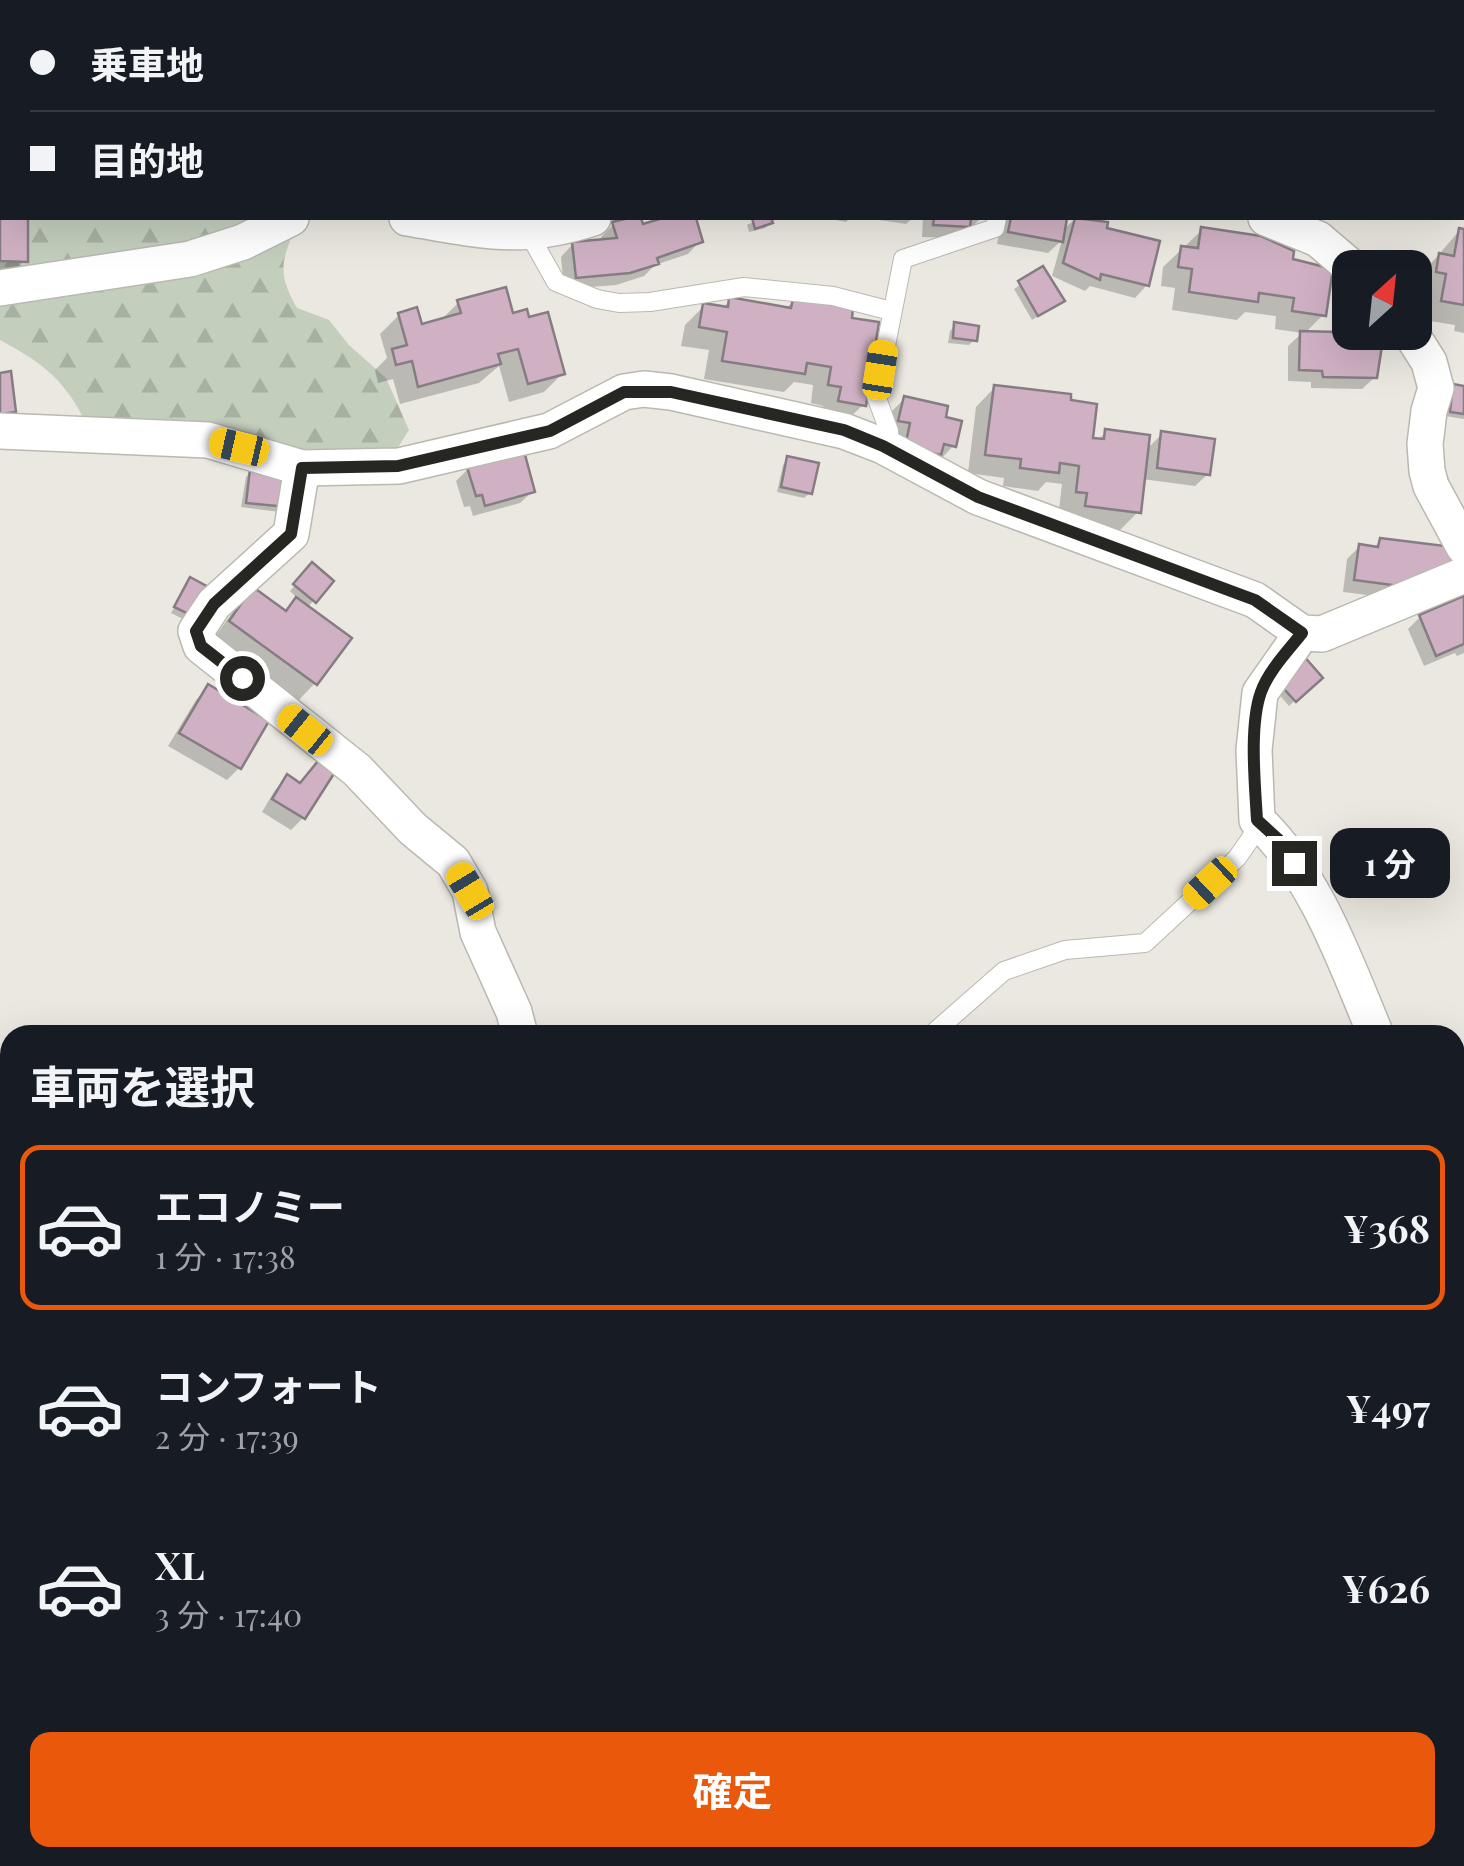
<!DOCTYPE html>
<html lang="ja">
<head>
<meta charset="utf-8">
<style>
  :root { --surface:#171b24; --page:#242831; --text:#f1f3f6; --muted:#9ea1a6; --line:#363941; --accent:#ea580c }
  body { margin:0; font-family:"Playfair Display","Noto Sans JP",serif; background:var(--page); color:var(--text); height:100vh; display:flex; flex-direction:column; font-size:38px; white-space:nowrap }
  * { box-sizing:border-box; margin:0 }
  p { font-size:32px; color:var(--muted) }
  .icon { flex:none; width:55px; height:55px; fill:none; stroke:currentColor; stroke-width:2; stroke-linecap:round; stroke-linejoin:round }
  .map { position:relative; flex:1; overflow:hidden }
  .details { position:absolute; left:0px; top:1025px; width:1465px; height:842px; display:flex; flex-direction:column; background:var(--surface); border-radius:30px 30px 0 0; box-shadow:0 10px 40px #0002 }
  .details>* { flex:none }
  .banner { position:absolute; left:0px; top:0px; width:1465px; height:220px; box-shadow:0 10px 40px #0002; display:grid; align-content:center; height:220px; padding:0 30px; background:var(--surface) }
  .needle { width:65px; rotate:27deg }
  .controls { position:absolute; left:1332px; top:250px; display:grid; gap:20px }
  .controls a { display:grid; place-items:center; width:100px; height:100px; border-radius:20px; background:var(--surface); box-shadow:0 10px 40px #0002; font-size:50px }
  .end { position:absolute; width:45px; height:45px; margin:-22px; border:12px solid #262623; background:#fff; box-shadow:0 0 0 5px #fff }
  .from { border-radius:50% }
  .bubble { position:absolute; height:70px; border-radius:20px; background:var(--surface); box-shadow:0 10px 40px #0002; font-size:32px; font-weight:700; line-height:70px; text-align:center }
  .car { position:absolute; width:30px; height:60px; margin:-30px -15px; border-radius:12px; box-shadow:0 0 8px 2px #0007; background:linear-gradient(#f5c518 24%,#345 0 40%,#f5c518 0 76%,#345 0 86%,#f5c518 0) }
  .banner b { display:flex; align-items:center; gap:35px; height:95px; font-size:38px }
  .banner b+b { border-top:2px solid var(--line) }
  .banner i { width:25px; height:25px; background:var(--text) }
  ul { padding:0; list-style:none }
  li { display:flex; align-items:center; gap:30px; height:165px; margin:0 20px 15px; padding:0 10px; border:5px solid transparent; border-radius:20px }
  li div { flex:1 }
  li b { display:block; font-size:38px }
  li em { font-style:normal; font-weight:700 }
  li.on { border-color:var(--accent) }
  li>.icon { width:90px; height:90px; stroke-width:1.5 }
  h2 { padding:0 30px; font-size:45px; line-height:120px }
  .primary-button { display:flex; gap:20px; margin-top:auto; padding:20px 30px }
  .primary-button a { flex:1; height:115px; border-radius:20px; background:var(--accent); color:#fff; font-size:40px; font-weight:700; line-height:115px; text-align:center }
  .map>svg:first-child { display:block }
  .forest { fill:url(#forest-firs) }
  .sand { fill:url(#sand-dots) }
  .shadow { fill:#0003 }
  .lines { fill:none; stroke-linecap:round; stroke-linejoin:round }
  .river { stroke:#98bfc5; stroke-width:62 }
  .building { fill:#cfb1c3; stroke:#857d82; stroke-width:2.5 }
  .service-casing { stroke:#bab9b1; stroke-width:20 }
  .minor-casing { stroke:#bab9b1; stroke-width:38 }
  .primary-casing { stroke:#bab9b1; stroke-width:58 }
  .service { stroke:#fff; stroke-width:18 }
  .minor { stroke:#fff; stroke-width:35 }
  .primary { stroke:#fff; stroke-width:55 }
  .rail { stroke:#52524e; stroke-width:8; stroke-dasharray:15 8; stroke-linecap:butt }
  .route { stroke:#262623; stroke-width:12 }
</style>
</head>
<body>
<div class="map">
<svg width="1464" height="1866" viewBox="0 0 1464 1866">
  <defs>
    <pattern id="forest-firs" width="22" height="20" patternUnits="userSpaceOnUse" patternTransform="scale(2.5)"><rect width="22" height="20" fill="#c3cebd"/><path d="M5 1l3.5 6h-7zM16 11l3.5 6h-7z" fill="#a7b1a2"/></pattern>
    <pattern id="sand-dots" width="8" height="8" patternUnits="userSpaceOnUse" patternTransform="scale(2.5)"><rect width="8" height="8" fill="#e8deb9"/><path d="M2 2h.1M6 6h.1" fill="none" stroke="#c7be9f" stroke-width="1.8" stroke-linecap="round"/></pattern>
  </defs>
  <rect width="100%" height="100%" fill="#eae8e0"/>
  <!-- forest -->
  <g class="forest">
    <path d="M0 0H1464V207L1462 2H2V218H299C284 258 274 268 297 308L329 320 349 345 386 378 409 430 395 452 346 458 105 423 83 417C62 377 39 361 0 340Z"/>
    <path d="M0 1831 10 1836V1858H54L72 1866H0Z"/>
  </g>
  <!-- sand -->
  <g class="sand">
    <path d="M10 1320V1627L0 1621V1321Z"/>
    <path d="M396 1858H896L902 1866H410Z"/>
  </g>
  <!-- shadow -->
  <g class="shadow">
    <path d="M0 186 2 218H26L25 260 6 279H0Z"/>
    <path d="M638 218 641 227 663 218H693L700 241 688 254 655 265 644 276 616 285 564 289 561 257 573 244 602 242 601 237 613 225Z"/>
    <path d="M761 218H769L770 223 765 228 749 232 747 225Z"/>
    <path d="M826 218H850L846 222Z"/>
    <path d="M866 218H913L906 224Z"/>
    <path d="M923 218H981L968 231 956 238 922 237Z"/>
    <path d="M995 218H1065L1062 231 1076 218 1105 224 1104 230 1147 285 1135 298 1090 286 1085 291 1052 276 1062 240 1048 253 997 244 1000 229Z"/>
    <path d="M1202 230 1290 260 1324 314 1304 334 1375 377 1362 389 1311 388V382L1288 381V346L1302 333 1275 329 1276 316 1245 312 1237 320 1172 310 1175 288 1161 286 1163 267Z"/>
    <path d="M1460 230 1464 231V333L1454 331 1455 325 1424 320 1429 292 1418 290 1421 275Z"/>
    <path d="M1042 269 1056 306 1032 320 1014 289Z"/>
    <path d="M730 300 785 309 794 301 863 405 844 423 821 420 823 406 811 403 813 385 794 382 784 392 704 379 709 350 681 346 685 325 704 306 722 309Z"/>
    <path d="M459 302 511 316 563 373 544 392 509 402 499 366 479 383 400 404 393 379 378 383 375 370 387 358 380 334 399 315 420 327 439 322Z"/>
    <path d="M955 325 974 340 969 345 948 343 950 331Z"/>
    <path d="M994 388 1090 440 1097 441 1106 432 1145 451 1162 434 1208 474 1195 486 1142 479 1138 512 1119 531 1068 524 1069 512 1059 510 1062 484 1046 482 1038 491 1003 486 1004 478 968 473 976 407Z"/>
    <path d="M1464 388V419L1445 416 1448 393Z"/>
    <path d="M905 398 943 419 954 445 942 458 888 433 892 411Z"/>
    <path d="M788 459 810 493 804 498 777 492 783 465Z"/>
    <path d="M468 469 533 491 520 503 473 516 470 506 464 507 456 481Z"/>
    <path d="M251 471 271 474 280 512 241 507 246 477Z"/>
    <path d="M1381 540 1401 599 1343 592 1347 559 1359 547 1373 549Z"/>
    <path d="M312 565 331 581 307 608 315 683 297 702 212 641 235 609 254 590 284 613 298 599 290 591Z"/>
    <path d="M190 580 191 623 171 613Z"/>
    <path d="M1464 599V653L1457 656 1455 653 1424 666 1408 629 1420 617Z"/>
    <path d="M1319 678 1289 706 1271 685Z"/>
    <path d="M208 688 266 722 239 768 227 780 168 746 196 700Z"/>
    <path d="M287 778 299 785 303 818 291 830 262 812 275 790Z"/>
  </g>
  <g class="lines">
    <!-- river -->
    <g class="river">
      <path d="M0 1267 10 1269"/>
      <path d="M1455 1652 1464 1651"/>
      <path d="M1224 1858 1240 1865 1252 1866"/>
    </g>
  </g>
  <!-- building -->
  <g class="building">
    <path d="M0 184 2 218H28V262L0 261Z"/>
    <path d="M629 218H641L643 224 663 218H696L703 242 657 258 659 264 630 273 576 278 572 242 617 238 612 222Z"/>
    <path d="M752 218H771L773 223 755 229Z"/>
    <path d="M934 218H983L971 219 970 227 933 225Z"/>
    <path d="M1011 218H1067L1063 242 1008 232Z"/>
    <path d="M1075 218 1108 222 1107 228 1160 241 1149 286 1101 274 1100 280 1063 263Z"/>
    <path d="M1201 227 1261 236 1294 251 1293 259 1333 269 1326 316 1292 311 1294 298 1259 293 1258 302 1189 292 1192 269 1178 267 1181 246 1198 248Z"/>
    <path d="M1459 228 1464 229V305L1441 301 1446 274 1436 272 1439 253 1454 256Z"/>
    <path d="M1043 266 1065 301 1038 316 1018 281Z"/>
    <path d="M506 287 513 313 527 309 529 317 548 312 565 374 528 384 518 349 498 354 501 364 418 387 412 361 396 365 392 349 407 345 398 313 417 307 422 324 461 313 457 300Z"/>
    <path d="M729 297 791 308 793 298 853 308 852 318 879 322 866 406 838 401 841 387 828 385 831 367 807 363 805 374 722 361 727 332 699 327 703 303 728 307Z"/>
    <path d="M954 322 979 326 977 341 953 338Z"/>
    <path d="M1300 331 1377 333V346H1382L1377 378 1323 377 1322 371 1299 370Z"/>
    <path d="M11 371 16 412 0 414V373Z"/>
    <path d="M1453 384 1464 386V414L1450 412Z"/>
    <path d="M994 385 1071 394V400L1097 404 1093 438 1104 439 1105 429 1150 435 1141 513 1085 506 1087 493 1076 492 1079 466 1060 463 1059 473 1020 468 1021 459 985 455Z"/>
    <path d="M904 396 948 406 946 417 962 421 956 447 944 444 941 455 905 447 910 423 898 421Z"/>
    <path d="M1161 431 1215 439 1210 475 1157 468Z"/>
    <path d="M524 451 535 492 485 506 482 495 476 496 467 467Z"/>
    <path d="M787 456 819 463 812 494 781 487Z"/>
    <path d="M250 469 271 472 290 484 287 507 246 503Z"/>
    <path d="M1380 538 1453 547 1450 567 1415 588 1354 580 1359 544 1378 547Z"/>
    <path d="M312 562 334 581 316 603 293 584Z"/>
    <path d="M190 577 214 590 199 619 174 607Z"/>
    <path d="M253 587 286 611 296 597 352 638 317 685 229 621Z"/>
    <path d="M1464 596V644L1436 656 1419 615Z"/>
    <path d="M1302 654 1323 678 1296 702 1274 678Z"/>
    <path d="M208 684 269 721 241 769 179 733Z"/>
    <path d="M318 761 335 772 305 819 272 799 287 774 300 783Z"/>
  </g>
  <g class="lines">
    <!-- service casing -->
    <g class="service-casing">
      <g id="service">
        <path d="M529 234 556 282 597 299 619 303 650 302 744 287 833 296 891 311"/>
        <path d="M890 450 889 431 876 396 903 259 995 228 997 218"/>
        <path d="M931 1035 1004 971 1065 950 1145 943 1237 858 1251 838 1257 820"/>
      </g>
    </g>
    <!-- minor casing -->
    <g class="minor-casing">
      <g id="minor">
        <path d="M407 218C481 230 519 242 593 218"/>
        <path d="M1266 218 1318 239 1352 268"/>
        <path d="M0 288 190 259 243 242 291 218"/>
        <path d="M1410 332 1429 362 1436 388 1429 411 1425 444 1427 471 1431 486 1464 547"/>
        <path d="M0 431 208 440 302 468 399 466 549 431 624 392 644 389 671 392 844 431 883 446 978 497 1255 600 1302 633 1322 634 1464 575"/>
        <path d="M302 468 291 534 214 604 196 631 201 646 357 770 413 829 453 862 470 891 478 932 514 1012 520 1035"/>
        <path d="M1302 633 1260 693 1254 750 1257 820C1316 876 1345 961 1376 1035"/>
        <path d="M0 1093 10 1096"/>
        <path d="M1455 1340 1464 1341"/>
        <path d="M1455 1376H1464"/>
      </g>
    </g>
    <!-- primary casing -->
    <g class="primary-casing">
      <g id="primary">
        <path d="M0 1711 10 1717"/>
        <path d="M254 1858 270 1866"/>
      </g>
    </g>
    <!-- service -->
    <use href="#service" class="service"/>
    <!-- minor -->
    <use href="#minor" class="minor"/>
    <!-- primary -->
    <use href="#primary" class="primary"/>
    <!-- rail -->
    <g class="rail">
      <path d="M0 1789 10 1794"/>
      <path d="M127 1858 143 1866"/>
    </g>
  </g>
  <g class="lines">
    <!-- route -->
    <path class="route" d="M242 678 201 646 196 631 214 604 291 534 302 468 398 466 550 431 624 392H671L844 430 883 446 978 497 1255 600 1302 633C1288 651 1269 670 1261 692 1249 725 1255 785 1257 820L1280 841 1294 863"/>
  </g>
</svg>
<div class="controls">
<a><svg class="needle" viewBox="-14 -14 28 28"><path d="M0-13l5 13h-10z" fill="#e53935"/><path d="M0 13l5-13h-10z" fill="#9ea1a6"/></svg></a>
</div>
<i class="end from" style="left:242px;top:678px"></i>
<i class="end" style="left:1294px;top:863px"></i>
<div class="bubble" style="left:1330px;top:828px;width:120px">1 分</div>
<i class="car" style="left:880px;top:370px;rotate:9deg"></i>
<i class="car" style="left:239px;top:447px;rotate:283deg"></i>
<i class="car" style="left:305px;top:730px;rotate:309deg"></i>
<i class="car" style="left:1210px;top:883px;rotate:227deg"></i>
<i class="car" style="left:470px;top:891px;rotate:329deg"></i>
<div class="banner">
<b><i class="from"></i>乗車地</b>
<b><i></i>目的地</b>
</div>
<section class="details">
<h2>車両を選択</h2>
<ul>
<li class="on"><svg class="icon" aria-label="car" viewBox="0 0 24 24"><path d="M5 17H2v-5l4-1 3-4h7l3 4 3 1v5h-3M9 17h6M6 11h13"/><circle cx="7" cy="17" r="2"/><circle cx="17" cy="17" r="2"/></svg><div><b>エコノミー</b><p>1 分 · 17:38</p></div><em>¥368</em></li>
<li><svg class="icon" aria-label="car" viewBox="0 0 24 24"><path d="M5 17H2v-5l4-1 3-4h7l3 4 3 1v5h-3M9 17h6M6 11h13"/><circle cx="7" cy="17" r="2"/><circle cx="17" cy="17" r="2"/></svg><div><b>コンフォート</b><p>2 分 · 17:39</p></div><em>¥497</em></li>
<li><svg class="icon" aria-label="car" viewBox="0 0 24 24"><path d="M5 17H2v-5l4-1 3-4h7l3 4 3 1v5h-3M9 17h6M6 11h13"/><circle cx="7" cy="17" r="2"/><circle cx="17" cy="17" r="2"/></svg><div><b>XL</b><p>3 分 · 17:40</p></div><em>¥626</em></li>
</ul>
<div class="primary-button"><a>確定</a></div>
</section>
</div>
</body>
</html>
